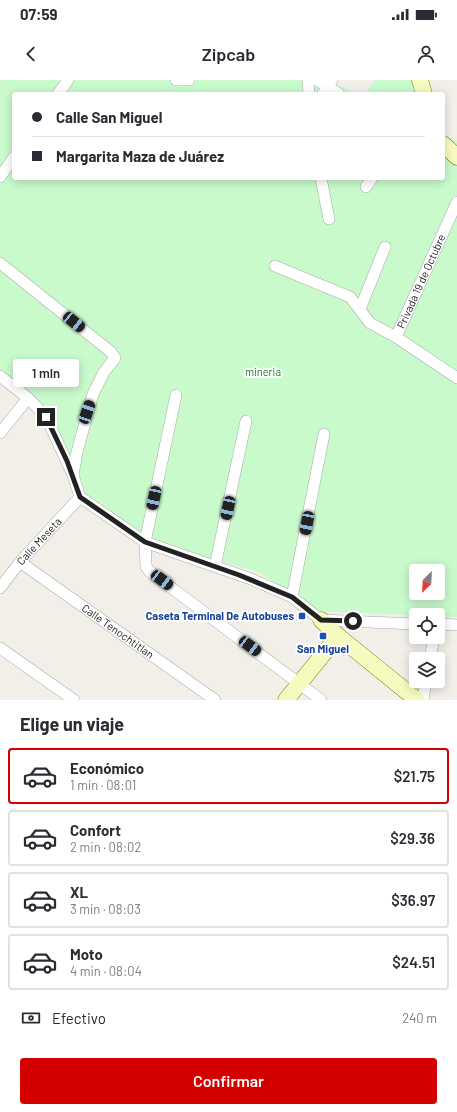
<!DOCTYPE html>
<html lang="es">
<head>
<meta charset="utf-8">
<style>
  :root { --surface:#fff; --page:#f7f7f7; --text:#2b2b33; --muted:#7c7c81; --line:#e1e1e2; --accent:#d40000 }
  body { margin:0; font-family:Barlow,sans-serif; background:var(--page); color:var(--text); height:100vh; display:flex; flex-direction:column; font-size:15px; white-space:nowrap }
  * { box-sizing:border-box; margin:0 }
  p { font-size:13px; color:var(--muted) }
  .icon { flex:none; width:22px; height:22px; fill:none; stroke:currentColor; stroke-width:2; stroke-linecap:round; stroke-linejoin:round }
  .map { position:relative; height:620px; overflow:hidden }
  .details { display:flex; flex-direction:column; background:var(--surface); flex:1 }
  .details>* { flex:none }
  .banner { position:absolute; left:12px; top:12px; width:433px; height:88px; border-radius:4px; box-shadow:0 2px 10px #0003; display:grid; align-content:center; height:88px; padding:0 20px; background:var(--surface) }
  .needle { width:26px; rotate:204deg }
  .buttons { position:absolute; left:409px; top:484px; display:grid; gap:8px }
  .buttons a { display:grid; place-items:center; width:36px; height:36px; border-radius:4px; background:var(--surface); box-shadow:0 2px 10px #0003; font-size:20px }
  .end { position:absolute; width:18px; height:18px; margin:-9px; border:5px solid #222; background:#fff; box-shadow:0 0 0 2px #fff }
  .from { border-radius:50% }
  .bubble { position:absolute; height:28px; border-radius:4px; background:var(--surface); box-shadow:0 2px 10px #0003; font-size:13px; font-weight:600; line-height:28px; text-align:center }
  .car { position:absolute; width:12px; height:24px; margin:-12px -6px; border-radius:5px; box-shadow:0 0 3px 1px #0007; background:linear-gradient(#222 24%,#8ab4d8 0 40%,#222 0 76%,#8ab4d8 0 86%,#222 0) }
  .banner b { display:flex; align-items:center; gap:14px; height:38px; font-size:15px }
  .banner b+b { border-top:1px solid var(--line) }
  .banner i { width:10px; height:10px; background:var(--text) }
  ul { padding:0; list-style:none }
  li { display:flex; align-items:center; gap:12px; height:56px; margin:0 8px 6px; padding:0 12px; border:2px solid var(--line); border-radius:4px }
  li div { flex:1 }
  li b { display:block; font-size:15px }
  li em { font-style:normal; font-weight:600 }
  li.on { border-color:var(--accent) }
  li>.icon { width:36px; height:36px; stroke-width:1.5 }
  h2 { padding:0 20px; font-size:18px; line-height:48px }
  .pay { display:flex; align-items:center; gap:10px; height:44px; padding:0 20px; font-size:15px }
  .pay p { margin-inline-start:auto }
  .button { display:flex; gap:8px; margin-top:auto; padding:8px 20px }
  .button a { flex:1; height:46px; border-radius:4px; background:var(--accent); color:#fff; font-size:16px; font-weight:600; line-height:46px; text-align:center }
  .status { display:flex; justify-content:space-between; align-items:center; height:28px; padding:0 20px; background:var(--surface); direction:ltr }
  .status svg { height:11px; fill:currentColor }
  header { display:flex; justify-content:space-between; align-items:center; height:52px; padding:0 20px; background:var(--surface); font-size:18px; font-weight:600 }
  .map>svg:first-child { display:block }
  .park { fill:#c8facc; fill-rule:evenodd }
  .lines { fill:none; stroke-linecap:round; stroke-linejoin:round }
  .street-casing { stroke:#a9a9a9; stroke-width:12 }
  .secondary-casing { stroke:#707d05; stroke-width:17 }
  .street { stroke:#fff; stroke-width:11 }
  .secondary { stroke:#f7fabf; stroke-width:16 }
  .route { stroke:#222; stroke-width:5 }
  .transit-dot { fill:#1a4fb4; stroke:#fff; stroke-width:1.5 }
  .labels { text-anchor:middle; stroke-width:4; stroke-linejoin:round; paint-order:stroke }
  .street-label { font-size:11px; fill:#222; stroke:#fff }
  .park-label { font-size:11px; fill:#0c8416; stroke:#fff }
  .transit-label { font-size:11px; font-weight:bold; fill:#164399; stroke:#fff; text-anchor:end }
</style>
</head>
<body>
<div class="status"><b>07:59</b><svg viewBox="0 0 49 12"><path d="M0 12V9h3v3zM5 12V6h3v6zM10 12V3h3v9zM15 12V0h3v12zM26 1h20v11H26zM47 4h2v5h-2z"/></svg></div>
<header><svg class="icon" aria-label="back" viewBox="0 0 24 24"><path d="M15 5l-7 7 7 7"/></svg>Zipcab<svg class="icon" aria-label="person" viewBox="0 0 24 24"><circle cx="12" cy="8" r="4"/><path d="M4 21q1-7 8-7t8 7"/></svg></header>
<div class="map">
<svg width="457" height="620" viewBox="0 0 457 620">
  <rect width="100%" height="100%" fill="#f2efe9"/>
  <!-- park -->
  <g class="park">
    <path d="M0 0H328L356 14H14V98H443V54L457 62V537L313 531 293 514 256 491 176 469 124 446 81 412 50 339 20 304 0 290ZM416 491H438V513H416Z"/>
    <path d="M375 0H417L422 14H364Z"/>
  </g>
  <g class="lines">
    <!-- street casing -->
    <g class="street-casing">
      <g id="street">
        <path d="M176 0H189"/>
        <path d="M308 0 309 14"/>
        <path d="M317 0 339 14"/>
        <path d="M58 14 68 0"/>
        <path d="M323 14 332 0"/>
        <path d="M0 97 14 77"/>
        <path d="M321 98 329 139"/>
        <path d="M366 107 372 98"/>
        <path d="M0 183 111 272 115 278 104 292 93 314 77 372 73 395"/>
        <path d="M275 186 350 217 370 243 396 257 457 298"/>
        <path d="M360 229 385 167"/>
        <path id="s1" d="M396 257 457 122"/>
        <path d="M0 296 28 318 46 337 73 395 80 417 145 462 251 499 292 517 321 540 416 544"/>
        <path d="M176 315 145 462 146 486 149 491 321 620"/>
        <path d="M0 353 28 318"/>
        <path id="s2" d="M20 482 215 620"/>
        <path d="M215 486 246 341"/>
        <path id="s3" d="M0 508 20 482 80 417"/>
        <path d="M292 517 324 354"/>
        <path d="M438 544 457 545"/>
        <path d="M0 568 74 620"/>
        <path d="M430 579 434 557"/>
        <path d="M423 620 426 601"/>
      </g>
    </g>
    <!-- secondary casing -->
    <g class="secondary-casing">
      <g id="secondary">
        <path d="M420 0 424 14"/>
        <path d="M443 64 457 77"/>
        <path d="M321 540 338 556 417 620"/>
        <path d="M286 620 338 556"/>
      </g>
    </g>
    <!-- street -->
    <use href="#street" class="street"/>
    <!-- secondary -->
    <use href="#secondary" class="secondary"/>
  </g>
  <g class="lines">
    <!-- route -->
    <path class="route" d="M46 337 67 381 80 417 145 462 239 495 292 517 321 540 353 541"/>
  </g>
  <!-- markers -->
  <g class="transit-dot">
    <rect x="298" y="532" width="8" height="8" rx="2"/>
    <rect x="319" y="552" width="8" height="8" rx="2"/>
  </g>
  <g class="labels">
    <!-- street labels -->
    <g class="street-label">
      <text dy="4" stroke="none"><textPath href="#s1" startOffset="61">Privada 19 de Octubre</textPath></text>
      <text dy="4" stroke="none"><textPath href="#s3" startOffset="61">Calle Meseta</textPath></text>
      <text dy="4" stroke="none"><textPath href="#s2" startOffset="120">Calle Tenochtitlan</textPath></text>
    </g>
    <!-- park labels -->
    <g class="park-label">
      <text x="263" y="296">mineria</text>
    </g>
    <!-- transit labels -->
    <g class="transit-label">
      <text x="294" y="540">Caseta Terminal De Autobuses</text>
      <text x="323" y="573" text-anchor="middle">San Miguel</text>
    </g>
  </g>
</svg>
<div class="buttons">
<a><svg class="needle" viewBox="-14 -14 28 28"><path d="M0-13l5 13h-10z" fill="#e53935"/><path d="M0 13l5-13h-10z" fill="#7c7c81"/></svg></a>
<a><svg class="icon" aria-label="locate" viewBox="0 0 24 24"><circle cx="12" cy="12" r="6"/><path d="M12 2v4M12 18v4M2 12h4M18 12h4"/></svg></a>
<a><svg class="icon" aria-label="layers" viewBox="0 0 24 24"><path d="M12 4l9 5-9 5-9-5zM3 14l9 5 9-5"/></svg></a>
</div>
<i class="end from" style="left:353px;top:541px"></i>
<i class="end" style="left:46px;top:337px"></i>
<div class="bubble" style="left:13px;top:279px;width:66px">1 min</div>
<i class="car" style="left:74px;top:242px;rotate:129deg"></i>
<i class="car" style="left:87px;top:332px;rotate:18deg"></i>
<i class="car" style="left:154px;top:418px;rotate:192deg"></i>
<i class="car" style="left:228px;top:428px;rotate:192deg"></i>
<i class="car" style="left:307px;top:443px;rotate:191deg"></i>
<i class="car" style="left:162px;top:500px;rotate:127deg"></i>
<i class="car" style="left:250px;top:566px;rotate:127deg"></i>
<div class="banner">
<b><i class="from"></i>Calle San Miguel</b>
<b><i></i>Margarita Maza de Juárez</b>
</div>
</div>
<section class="details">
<h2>Elige un viaje</h2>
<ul>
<li class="on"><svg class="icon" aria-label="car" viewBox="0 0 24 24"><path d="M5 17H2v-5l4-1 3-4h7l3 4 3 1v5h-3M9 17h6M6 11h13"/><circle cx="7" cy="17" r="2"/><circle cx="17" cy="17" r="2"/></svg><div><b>Económico</b><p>1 min · 08:01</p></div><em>$21.75</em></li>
<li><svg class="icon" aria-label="car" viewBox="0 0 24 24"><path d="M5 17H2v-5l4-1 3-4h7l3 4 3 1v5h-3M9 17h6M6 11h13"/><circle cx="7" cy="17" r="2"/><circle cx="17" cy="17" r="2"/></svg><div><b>Confort</b><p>2 min · 08:02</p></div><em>$29.36</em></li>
<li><svg class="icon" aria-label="car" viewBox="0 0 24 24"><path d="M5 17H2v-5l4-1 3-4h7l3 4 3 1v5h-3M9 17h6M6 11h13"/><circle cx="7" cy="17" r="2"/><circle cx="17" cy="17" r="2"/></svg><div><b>XL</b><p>3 min · 08:03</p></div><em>$36.97</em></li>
<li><svg class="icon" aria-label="car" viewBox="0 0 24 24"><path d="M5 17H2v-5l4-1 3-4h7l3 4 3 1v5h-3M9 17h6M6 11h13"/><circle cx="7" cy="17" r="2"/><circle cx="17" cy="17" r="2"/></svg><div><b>Moto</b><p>4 min · 08:04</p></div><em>$24.51</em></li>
</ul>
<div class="pay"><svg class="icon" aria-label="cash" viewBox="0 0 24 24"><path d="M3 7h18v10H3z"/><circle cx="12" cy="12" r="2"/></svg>Efectivo<p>240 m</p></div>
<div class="button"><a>Confirmar</a></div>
</section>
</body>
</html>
